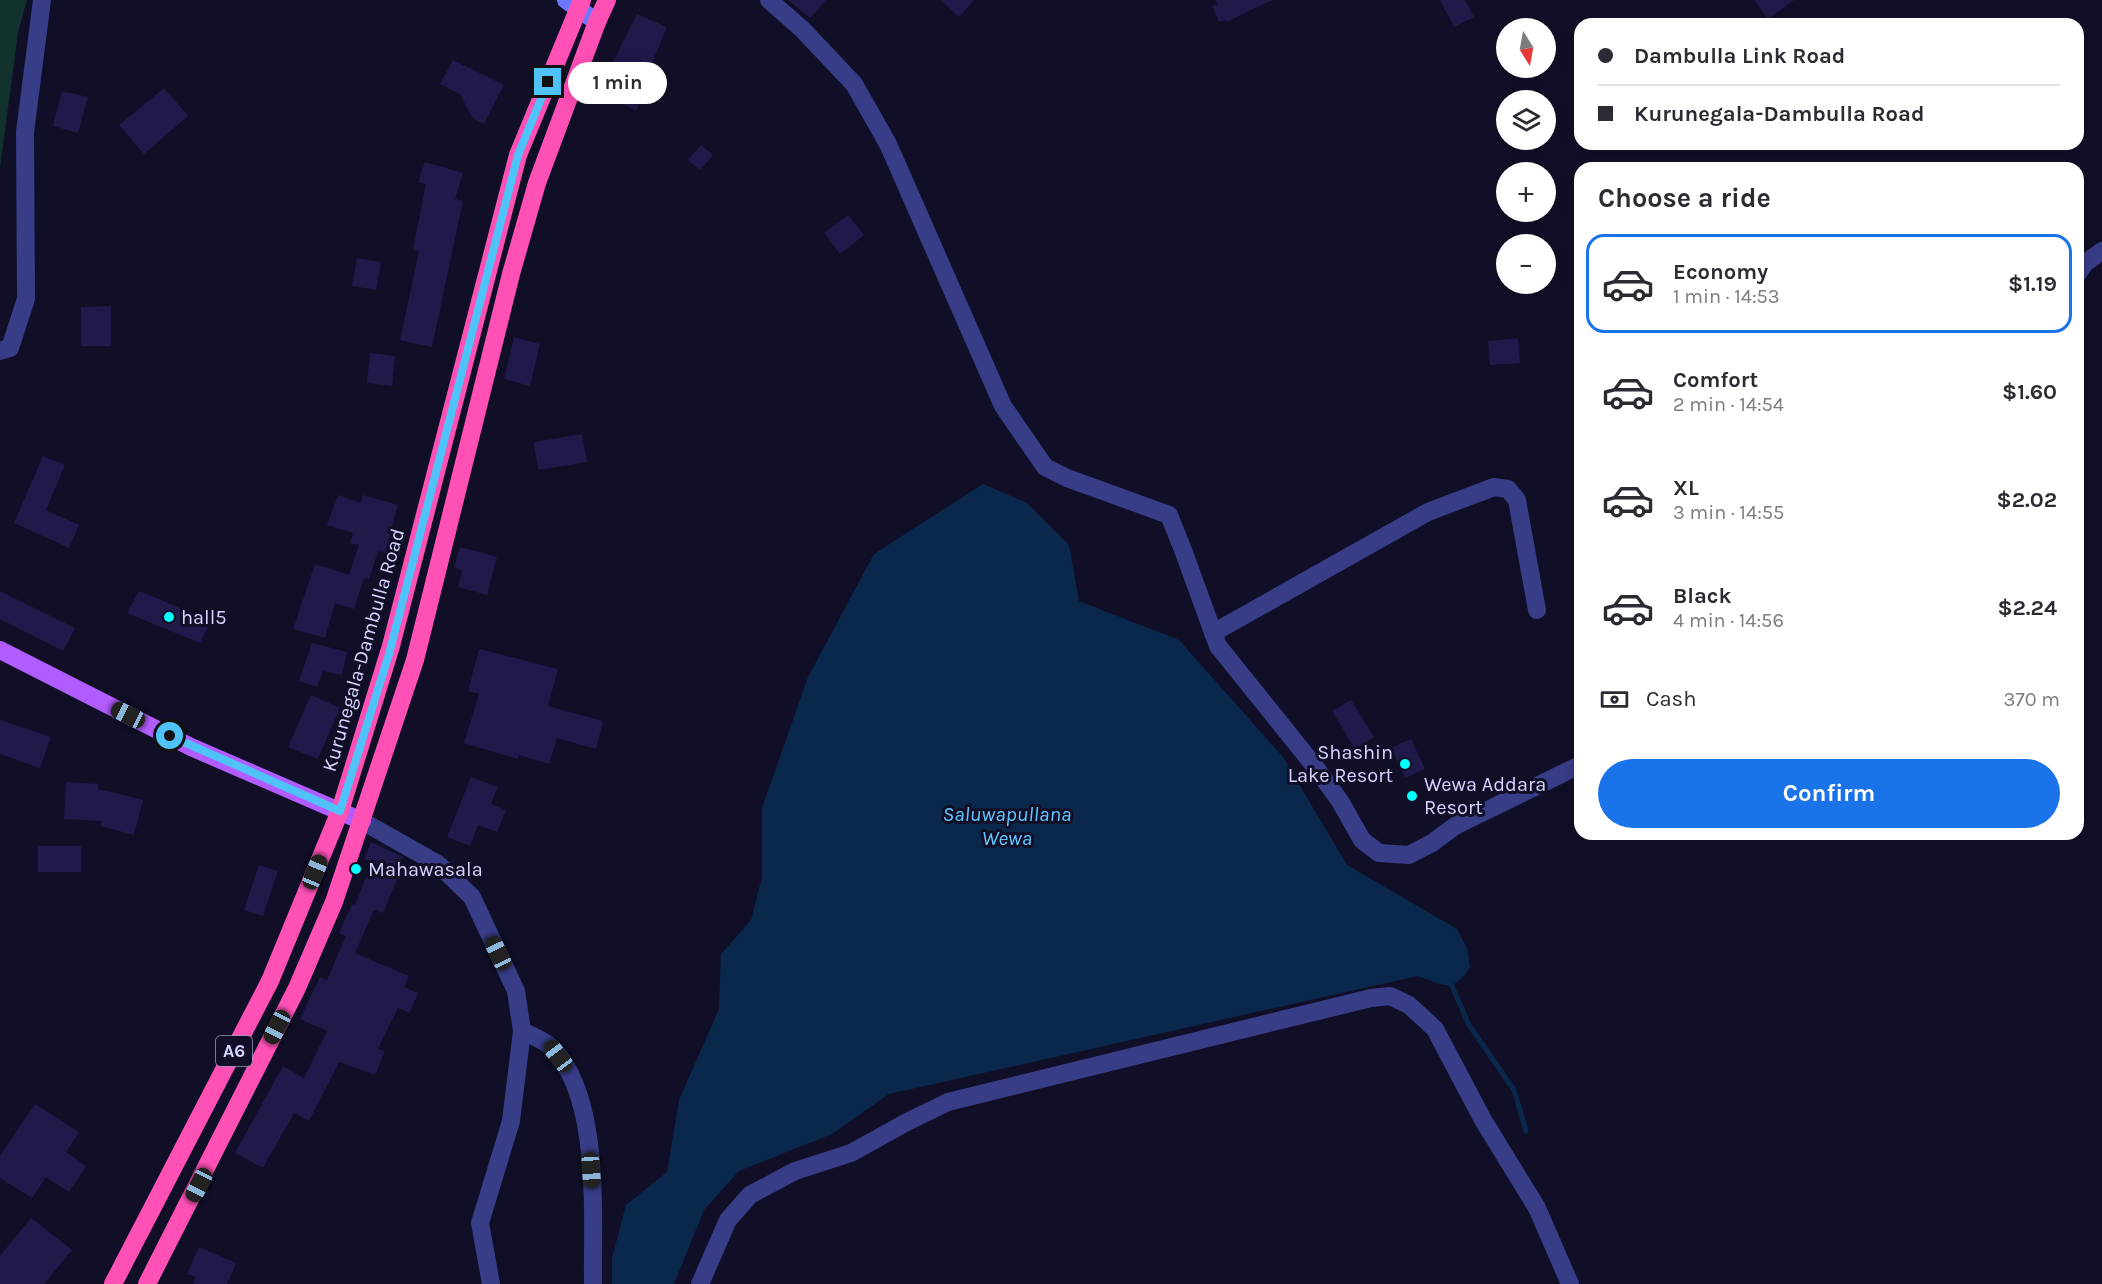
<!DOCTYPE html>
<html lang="en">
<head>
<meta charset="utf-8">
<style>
  :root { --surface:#fff; --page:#f7f7f7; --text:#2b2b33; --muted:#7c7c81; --line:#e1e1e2; --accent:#1a73e8 }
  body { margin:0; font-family:Karla,sans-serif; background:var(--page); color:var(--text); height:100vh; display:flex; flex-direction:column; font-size:22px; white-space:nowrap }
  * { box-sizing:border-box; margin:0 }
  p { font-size:20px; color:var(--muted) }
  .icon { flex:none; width:33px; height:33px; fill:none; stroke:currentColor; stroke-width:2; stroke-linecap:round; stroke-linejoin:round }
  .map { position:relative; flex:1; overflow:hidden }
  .panel { position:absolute; left:1574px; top:162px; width:510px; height:678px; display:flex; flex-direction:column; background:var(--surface); border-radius:18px; box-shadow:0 3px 15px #0003 }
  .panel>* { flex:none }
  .top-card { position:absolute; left:1574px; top:18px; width:510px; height:132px; border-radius:18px; box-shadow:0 3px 15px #0003; display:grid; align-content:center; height:132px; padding:0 24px; background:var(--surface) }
  .needle { width:39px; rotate:169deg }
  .buttons { position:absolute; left:1496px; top:18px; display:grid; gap:12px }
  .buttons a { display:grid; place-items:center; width:60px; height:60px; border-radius:50%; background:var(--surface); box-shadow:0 3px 15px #0003; font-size:30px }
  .end { position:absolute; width:27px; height:27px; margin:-14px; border:8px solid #4fc3f7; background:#111; box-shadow:0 0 0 3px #111 }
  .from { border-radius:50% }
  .bubble { position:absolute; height:42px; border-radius:21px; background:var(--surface); box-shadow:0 3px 15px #0003; font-size:20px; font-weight:700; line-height:42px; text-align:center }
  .car { position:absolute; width:18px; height:36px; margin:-18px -9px; border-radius:8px; box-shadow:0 0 4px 2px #0007; background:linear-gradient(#222 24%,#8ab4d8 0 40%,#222 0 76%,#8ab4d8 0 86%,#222 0) }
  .top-card b { display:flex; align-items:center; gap:21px; height:57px; font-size:22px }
  .top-card b+b { border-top:2px solid var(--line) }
  .top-card i { width:15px; height:15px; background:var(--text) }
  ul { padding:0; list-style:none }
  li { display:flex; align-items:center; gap:18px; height:99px; margin:0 12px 9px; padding:0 12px; border:3px solid transparent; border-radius:18px }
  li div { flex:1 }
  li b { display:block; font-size:22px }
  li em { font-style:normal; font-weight:700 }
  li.selected { border-color:var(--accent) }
  li>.icon { width:54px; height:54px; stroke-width:1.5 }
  h2 { padding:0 24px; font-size:27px; line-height:72px }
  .pay { display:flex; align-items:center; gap:15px; height:66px; padding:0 24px; font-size:22px }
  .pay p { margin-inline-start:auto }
  .action { display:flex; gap:12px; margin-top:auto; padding:12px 24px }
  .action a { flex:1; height:69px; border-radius:36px; background:var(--accent); color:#fff; font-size:24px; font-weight:700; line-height:69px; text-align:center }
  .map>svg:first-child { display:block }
  .green { fill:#11322d }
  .water { fill:#0a284b }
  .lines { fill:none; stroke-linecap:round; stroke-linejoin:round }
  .stream { stroke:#0a284b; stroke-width:5 }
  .building { fill:#1f1a49 }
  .street { stroke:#383d88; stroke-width:18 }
  .secondary { stroke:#6c77ff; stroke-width:18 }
  .primary { stroke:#b15cff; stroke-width:18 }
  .highway { stroke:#ff50b6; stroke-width:18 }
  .route { stroke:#4fc3f7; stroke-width:8 }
  .poi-dot { fill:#01ffff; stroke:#100f27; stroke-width:2 }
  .labels { text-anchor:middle; stroke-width:6; stroke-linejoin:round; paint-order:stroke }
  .shield { fill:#100f27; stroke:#9a9abe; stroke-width:1.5 }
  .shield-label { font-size:18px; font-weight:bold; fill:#d5d5ff }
  .poi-label { font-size:20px; fill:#d5d5ff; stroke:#100f27; text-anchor:start }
  .street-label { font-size:20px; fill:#d5d5ff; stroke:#100f27 }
  .water-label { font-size:21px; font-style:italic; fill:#63c7ff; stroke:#100f27 }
</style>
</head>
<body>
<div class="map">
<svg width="2102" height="1284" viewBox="0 0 2102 1284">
  <rect width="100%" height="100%" fill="#100f27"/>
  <!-- green -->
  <path class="green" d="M0 0H27L18 33 0 168Z"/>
  <!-- water -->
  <path class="water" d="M983 484 1027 503 1069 545 1079 601 1179 640 1283 757 1347 865 1457 929 1467 948 1470 967 1464 976 1452 986 1439 984 1418 976 889 1094 832 1134 739 1171 704 1210 674 1284H612V1258L626 1205 667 1172 679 1100 719 1009 721 954 751 920 762 877V808L808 677 874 554Z"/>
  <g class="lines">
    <!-- stream -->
    <path class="stream" d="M1452 986 1469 1025 1514 1090 1526 1131"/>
  </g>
  <!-- building -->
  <g class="building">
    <path d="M788 0H826L810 18Z"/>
    <path d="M941 0H974L959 17Z"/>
    <path d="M1215 0H1272L1227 22 1226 20 1219 22 1212 6 1218 4Z"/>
    <path d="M1440 0H1465L1474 17 1454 27Z"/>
    <path d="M1754 0H1794L1768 19Z"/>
    <path d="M637 14 667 27 641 89 646 92 636 111 598 92Z"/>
    <path d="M453 60 504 85 484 124 473 119 460 94 440 84Z"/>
    <path d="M164 88 188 116 144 154 119 125Z"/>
    <path d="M62 91 88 97 78 133 53 126Z"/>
    <path d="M701 145 713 155 700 170 688 160Z"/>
    <path d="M425 162 463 173 455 199 463 201 432 347 400 340 419 251 413 250 426 184 418 182Z"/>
    <path d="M848 215 864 235 840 254 824 233Z"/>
    <path d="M357 258 381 262 376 290 352 286Z"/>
    <path d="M111 306V346H81V307Z"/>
    <path d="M514 337 540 344 530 386 504 379Z"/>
    <path d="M1518 338 1520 363 1490 365 1488 341Z"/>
    <path d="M370 353 395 356 392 386 367 383Z"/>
    <path d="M582 434 587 462 538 470 534 442Z"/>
    <path d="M43 456 65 465 46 510 79 525 69 548 14 523Z"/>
    <path d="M338 495 361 503 363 495 398 505 385 553 378 551 369 579 364 578 354 609 335 603 325 638 293 629 315 564 349 575 359 545 350 543 353 533 327 525Z"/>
    <path d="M460 547 497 557 487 595 458 587 462 570 454 567Z"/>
    <path d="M0 591 75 628 63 651 0 619Z"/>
    <path d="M139 591 211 621 200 643 127 613Z"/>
    <path d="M312 643 347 652 342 675 323 671 317 687 299 681Z"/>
    <path d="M479 649 558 669 548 706 603 721 596 749 557 738 549 764 519 755 518 759 464 743 479 694 468 691Z"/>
    <path d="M311 695 340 708 318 759 288 747Z"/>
    <path d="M1351 700 1374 737 1355 749 1332 711Z"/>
    <path d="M0 720 51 737 40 768 0 754Z"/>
    <path d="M1411 739 1425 769 1405 778 1391 748Z"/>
    <path d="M471 777 498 787 491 804 506 810 497 832 478 825 470 846 447 837Z"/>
    <path d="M66 782 98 784V789L143 800 134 835 100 826 102 821 64 819Z"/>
    <path d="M371 842 403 857 396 874 399 875 383 913 374 910 355 953 409 976 404 987 418 993 410 1013 398 1008 378 1049 385 1051 375 1075 339 1062 309 1121 294 1113 263 1168 235 1153 283 1066 304 1078 327 1031 300 1019 320 977 327 980 346 936 339 933 352 904 355 905 372 862 364 859Z"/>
    <rect x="38" y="846" width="43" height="26"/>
    <path d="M259 865 278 871 263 916 244 910Z"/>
    <path d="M35 1104 79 1132 66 1152 86 1166 69 1192 46 1177 32 1198 0 1178V1156Z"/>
    <path d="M31 1218 72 1250 44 1284H0V1256Z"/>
    <path d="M199 1247 236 1263 227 1284H193L196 1277 187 1274Z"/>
  </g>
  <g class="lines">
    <!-- street -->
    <g class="street">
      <path d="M769 0 802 29 854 84 888 144 1003 406 1045 467 1067 478 1169 515 1183 550 1218 646 1316 768 1340 801 1362 840 1379 853 1409 855 1432 843 1455 826 1580 765"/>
      <path d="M2078 273 2085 263 2102 251"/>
      <path d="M0 351 10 348 26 299 25 132 42 0"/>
      <path d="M1213 633 1428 512 1494 487 1508 489 1517 500 1537 610"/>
      <path d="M362 821 438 864 472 897 516 991 522 1031 511 1121 480 1223 491 1284"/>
      <path d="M522 1031C531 1035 543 1040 550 1046 602 1094 592 1219 593 1284"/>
      <path d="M700 1284 728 1220 750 1195 795 1171 851 1153 907 1122 948 1102 1371 998 1390 996 1409 1005 1435 1029 1483 1120 1537 1208 1570 1284"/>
    </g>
    <!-- secondary -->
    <path class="secondary" d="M566 0 597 22"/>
    <!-- primary -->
    <path class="primary" d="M0 650 191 747 362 821"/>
    <!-- highway -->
    <g class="highway">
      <path d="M113 1284 270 981 340 811 391 646 518 155 582 0"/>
      <path d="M147 1284 297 988 334 902 415 660 511 274 537 183 597 22 607 0"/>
    </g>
  </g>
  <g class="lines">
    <!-- route -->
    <path class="route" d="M170 736 340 811 389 654 518 155 548 82"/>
  </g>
  <!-- markers -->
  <g class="poi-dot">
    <circle cx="169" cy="617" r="6"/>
    <circle cx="1405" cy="764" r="6"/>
    <circle cx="1412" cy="796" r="6"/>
    <circle cx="356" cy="869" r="6"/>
  </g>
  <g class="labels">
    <!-- shield labels -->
    <rect class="shield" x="216" y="1036" width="36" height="30" rx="4.5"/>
    <g class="shield-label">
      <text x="234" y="1057">A6</text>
    </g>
    <!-- poi labels -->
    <g class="poi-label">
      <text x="181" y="624">hall5</text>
      <text x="1393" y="759" text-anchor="end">Shashin<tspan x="1393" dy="23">Lake Resort</tspan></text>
      <text x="1424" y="791">Wewa Addara<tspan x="1424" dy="23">Resort</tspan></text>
      <text x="368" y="876">Mahawasala</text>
    </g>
    <!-- street labels -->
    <g class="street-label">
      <text transform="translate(363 650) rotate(-74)" y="7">Kurunegala-Dambulla Road</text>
    </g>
    <!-- water labels -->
    <g class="water-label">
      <text x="1007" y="821">Saluwapullana<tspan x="1007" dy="24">Wewa</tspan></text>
    </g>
  </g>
</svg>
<div class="buttons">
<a><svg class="needle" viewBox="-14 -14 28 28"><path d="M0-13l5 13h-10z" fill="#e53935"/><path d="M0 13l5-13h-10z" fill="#7c7c81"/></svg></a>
<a><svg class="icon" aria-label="layers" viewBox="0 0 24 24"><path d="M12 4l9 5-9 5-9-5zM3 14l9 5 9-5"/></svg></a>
<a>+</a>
<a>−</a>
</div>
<i class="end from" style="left:170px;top:736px"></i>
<i class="end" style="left:548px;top:82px"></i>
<div class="bubble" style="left:568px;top:62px;width:99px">1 min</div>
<i class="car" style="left:128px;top:715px;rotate:297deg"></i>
<i class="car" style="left:315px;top:872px;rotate:22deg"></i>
<i class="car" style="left:498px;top:953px;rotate:335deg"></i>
<i class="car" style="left:277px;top:1027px;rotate:207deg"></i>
<i class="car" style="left:558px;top:1056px;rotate:323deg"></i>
<i class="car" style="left:591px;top:1170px;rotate:176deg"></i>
<i class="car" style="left:199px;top:1185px;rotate:207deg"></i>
<div class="top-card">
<b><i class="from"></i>Dambulla Link Road</b>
<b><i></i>Kurunegala-Dambulla Road</b>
</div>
<section class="panel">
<h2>Choose a ride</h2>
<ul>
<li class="selected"><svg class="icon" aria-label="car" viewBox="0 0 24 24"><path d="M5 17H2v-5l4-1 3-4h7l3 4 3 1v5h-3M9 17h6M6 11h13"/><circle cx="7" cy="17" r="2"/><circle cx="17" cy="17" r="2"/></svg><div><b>Economy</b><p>1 min · 14:53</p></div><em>$1.19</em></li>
<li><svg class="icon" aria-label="car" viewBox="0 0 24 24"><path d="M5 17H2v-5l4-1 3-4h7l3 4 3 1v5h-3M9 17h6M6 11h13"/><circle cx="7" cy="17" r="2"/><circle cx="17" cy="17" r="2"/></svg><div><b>Comfort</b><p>2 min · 14:54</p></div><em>$1.60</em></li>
<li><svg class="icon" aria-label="car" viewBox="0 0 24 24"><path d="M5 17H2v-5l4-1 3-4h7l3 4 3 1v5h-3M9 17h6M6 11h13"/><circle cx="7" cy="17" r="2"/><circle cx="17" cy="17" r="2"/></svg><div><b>XL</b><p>3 min · 14:55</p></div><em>$2.02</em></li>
<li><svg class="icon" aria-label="car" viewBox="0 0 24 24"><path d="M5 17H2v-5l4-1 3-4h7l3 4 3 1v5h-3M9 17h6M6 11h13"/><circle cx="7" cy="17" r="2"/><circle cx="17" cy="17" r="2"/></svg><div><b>Black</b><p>4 min · 14:56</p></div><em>$2.24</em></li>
</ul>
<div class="pay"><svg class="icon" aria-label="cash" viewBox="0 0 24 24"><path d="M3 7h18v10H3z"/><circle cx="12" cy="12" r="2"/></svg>Cash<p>370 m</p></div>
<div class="action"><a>Confirm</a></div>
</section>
</div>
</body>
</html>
